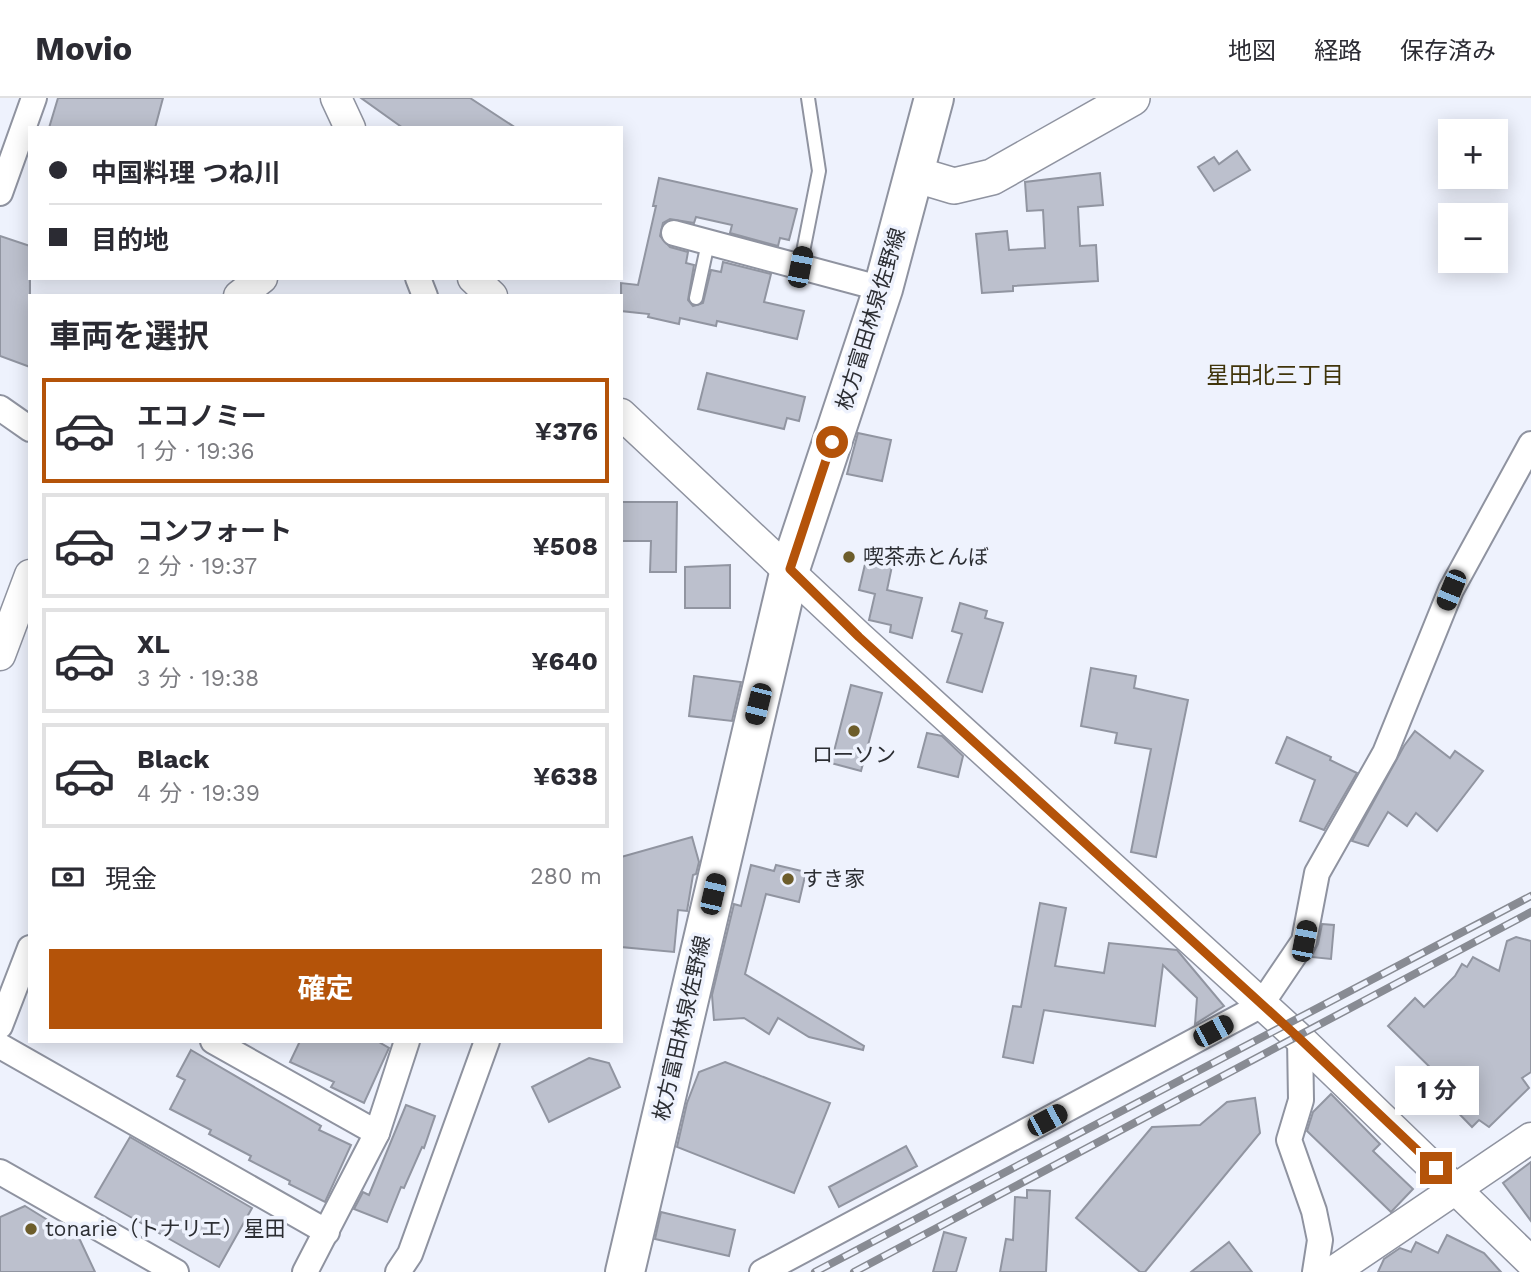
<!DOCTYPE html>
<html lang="ja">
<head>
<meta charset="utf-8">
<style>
  :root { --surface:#fff; --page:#f2f2f3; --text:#2b2b33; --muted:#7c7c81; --line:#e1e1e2; --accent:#b45309 }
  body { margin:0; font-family:"Work Sans","Noto Sans JP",sans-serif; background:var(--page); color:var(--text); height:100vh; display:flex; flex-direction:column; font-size:26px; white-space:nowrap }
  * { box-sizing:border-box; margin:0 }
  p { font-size:23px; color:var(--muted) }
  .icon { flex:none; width:38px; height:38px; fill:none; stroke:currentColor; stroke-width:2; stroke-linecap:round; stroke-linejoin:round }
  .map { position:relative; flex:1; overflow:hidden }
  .panel { position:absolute; left:28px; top:196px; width:595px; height:749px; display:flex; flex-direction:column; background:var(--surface); border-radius:0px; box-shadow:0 4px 18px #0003 }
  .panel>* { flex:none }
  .top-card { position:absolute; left:28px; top:28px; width:595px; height:154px; border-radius:0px; box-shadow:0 4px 18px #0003; display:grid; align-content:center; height:154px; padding:0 21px; background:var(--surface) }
  .buttons { position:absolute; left:1438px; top:21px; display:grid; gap:14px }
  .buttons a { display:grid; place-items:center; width:70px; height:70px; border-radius:0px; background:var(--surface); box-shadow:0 4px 18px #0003; font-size:35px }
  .end { position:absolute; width:32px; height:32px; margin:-16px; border:9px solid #b45309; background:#fff; box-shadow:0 0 0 4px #fff }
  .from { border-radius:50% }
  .bubble { position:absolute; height:49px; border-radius:0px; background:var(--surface); box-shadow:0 4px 18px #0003; font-size:23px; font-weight:700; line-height:49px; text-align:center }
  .car { position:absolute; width:21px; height:42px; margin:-21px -10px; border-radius:9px; box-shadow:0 0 5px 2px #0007; background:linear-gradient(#222 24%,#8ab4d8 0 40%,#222 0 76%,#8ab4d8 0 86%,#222 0) }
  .top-card b { display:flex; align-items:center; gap:24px; height:66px; font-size:26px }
  .top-card b+b { border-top:2px solid var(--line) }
  .top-card i { width:18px; height:18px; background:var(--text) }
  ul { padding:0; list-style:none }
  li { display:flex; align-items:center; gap:21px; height:105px; margin:0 14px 10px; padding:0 7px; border:4px solid var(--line); border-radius:0px }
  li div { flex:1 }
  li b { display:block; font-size:26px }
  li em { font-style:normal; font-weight:700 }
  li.selected { border-color:var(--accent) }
  li>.icon { width:63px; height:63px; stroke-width:1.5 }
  h2 { padding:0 21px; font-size:32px; line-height:84px }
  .pay { display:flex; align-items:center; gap:18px; height:77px; padding:0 21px; font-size:26px }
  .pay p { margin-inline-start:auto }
  .cta { display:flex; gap:14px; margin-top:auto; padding:14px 21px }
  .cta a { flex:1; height:80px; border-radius:0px; background:var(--accent); color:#fff; font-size:28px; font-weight:700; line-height:80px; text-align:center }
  header { display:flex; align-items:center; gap:42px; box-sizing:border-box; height:98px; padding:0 35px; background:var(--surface); border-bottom:2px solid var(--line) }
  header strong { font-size:33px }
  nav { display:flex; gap:38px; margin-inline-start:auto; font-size:24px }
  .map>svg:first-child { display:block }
  .building { fill:#bcc0cd; stroke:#9195a1; stroke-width:2 }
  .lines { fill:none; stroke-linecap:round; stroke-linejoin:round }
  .service-casing { stroke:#8f93a0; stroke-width:16 }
  .minor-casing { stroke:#8f93a0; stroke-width:28 }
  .tertiary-casing { stroke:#8f93a0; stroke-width:33 }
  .secondary-casing { stroke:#8f93a0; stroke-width:38 }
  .primary-casing { stroke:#8f93a0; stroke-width:42 }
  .service { stroke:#fff; stroke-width:12 }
  .minor { stroke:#fff; stroke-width:24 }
  .tertiary { stroke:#fff; stroke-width:30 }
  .secondary { stroke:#fff; stroke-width:35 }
  .primary { stroke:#fff; stroke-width:38 }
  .rail-casing { stroke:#888b93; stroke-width:8 }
  .rail { stroke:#eef2fd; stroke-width:5; stroke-dasharray:16; stroke-linecap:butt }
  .route { stroke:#b45309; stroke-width:9 }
  .poi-dot { fill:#6d5d2b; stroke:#eef2fd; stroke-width:2.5 }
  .labels { text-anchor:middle; stroke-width:7; stroke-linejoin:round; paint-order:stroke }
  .street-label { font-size:21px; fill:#2c2e33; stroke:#eef2fd }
  .poi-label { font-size:21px; fill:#2c2e33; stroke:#eef2fd; text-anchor:start }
  .neighbourhood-label { font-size:23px; fill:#40340a; stroke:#eef2fd }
</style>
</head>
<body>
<header>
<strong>Movio</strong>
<nav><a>地図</a><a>経路</a><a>保存済み</a></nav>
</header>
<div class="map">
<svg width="1531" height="1174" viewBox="0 0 1531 1174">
  <rect width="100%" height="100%" fill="#eef2fd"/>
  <!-- building -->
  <g class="building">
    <path d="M58 0H163L155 30H49Z"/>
    <path d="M361 0H470L516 30H403Z"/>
    <path d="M1237 53 1250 72 1214 93 1198 69 1214 59 1219 66Z"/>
    <path d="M1100 75 1103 107 1078 109 1080 148 1096 147 1098 183 1013 188V193L982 195 976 136 1007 133 1009 152 1045 150 1043 112 1027 113 1025 84Z"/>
    <path d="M659 80 797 111 789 142 780 140 778 148 730 135 732 127 696 119 694 125 670 121 663 125 660 138 670 149 688 154 686 165 694 167 688 202 693 208 703 205 711 172 721 174 723 164 771 176 764 204 804 213 797 241 717 223 716 228 680 220 679 226 648 219 649 216 621 213V185L638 187 656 108H653Z"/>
    <path d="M0 138 30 148V269L0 258Z"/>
    <path d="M707 275 805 299 799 323 787 320 784 331 698 311Z"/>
    <path d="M858 335 891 342 882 383 847 376Z"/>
    <path d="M621 404H677L676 474H650L651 443H621Z"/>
    <path d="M866 462 892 468 887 492 922 500 912 540 890 534 891 527 869 522 875 496 859 492Z"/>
    <path d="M730 467V510H685V469Z"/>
    <path d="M960 505 987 513 985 520 1003 525 982 594 947 584 962 536 952 533Z"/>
    <path d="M1091 570 1136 578 1134 590 1188 602 1156 759 1131 754 1151 651 1115 645 1117 635 1081 628Z"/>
    <path d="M694 578 741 584 732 623 689 618Z"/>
    <path d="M851 587 882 595 861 673 831 665Z"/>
    <path d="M1415 633 1450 660 1455 653 1483 673 1437 733 1416 715 1407 728 1388 714 1368 748 1352 743 1404 648Z"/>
    <path d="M927 635 942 638 963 658 958 679 918 669Z"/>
    <path d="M1287 639 1331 659 1330 662 1357 675 1324 732 1300 723 1315 682 1276 665Z"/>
    <path d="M692 739 699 764 696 776 693 777 687 813 678 812 674 854 621 849V759Z"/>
    <path d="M751 767 774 773 776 767 806 774 799 804 766 796 745 876 864 948 863 952 809 939 778 920 769 936 744 920 714 922 712 897 734 806 741 808Z"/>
    <path d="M1040 805 1066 810 1055 868 1104 875 1109 845 1177 852 1224 908 1195 926 1197 900 1163 867 1155 928 1044 912 1033 965 1003 959 1013 908 1021 909Z"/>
    <path d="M1322 826 1334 827 1331 861 1311 859 1318 846Z"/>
    <path d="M1516 839 1531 843V974L1522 980 1529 990 1489 1029 1479 1022 1472 1029 1438 994 1447 986 1388 928 1415 900 1424 909 1455 878 1462 866 1467 869 1473 859 1499 873 1507 843Z"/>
    <path d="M300 943H377L389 950 364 1005 331 989 334 984 290 964Z"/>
    <path d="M191 952 321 1028 319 1032 351 1047 325 1104 289 1086 290 1083 249 1062 251 1058 209 1036 211 1032 170 1011 185 982 177 978Z"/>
    <path d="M589 960 609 965 620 989 549 1024 532 989Z"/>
    <path d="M725 964 830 1005 794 1095 677 1049 687 1005 699 974Z"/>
    <path d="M1331 996 1380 1046 1373 1053 1413 1091 1391 1114 1307 1033 1313 1014Z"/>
    <path d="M1255 1000 1260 1035 1145 1174H1140L1076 1120 1152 1029 1200 1027 1227 1004Z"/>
    <path d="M406 1007 435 1018 424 1050 422 1049 404 1090 401 1089 387 1124 354 1111 363 1094 369 1097Z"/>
    <path d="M130 1039 252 1110 219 1169 95 1099Z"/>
    <path d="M906 1048 917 1068 839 1109 829 1089Z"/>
    <path d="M1531 1064V1123L1503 1085Z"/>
    <path d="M1027 1092 1050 1093 1046 1174H1000L1006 1141 1013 1142 1015 1099 1027 1100Z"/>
    <path d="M25 1108 80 1142 95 1174H0V1119Z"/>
    <path d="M661 1114 735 1132 729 1158 655 1141Z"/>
    <path d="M944 1134 966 1140 956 1174H933Z"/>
    <path d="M1447 1137 1484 1155 1501 1174H1378L1384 1161 1400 1150 1411 1154 1416 1144 1438 1155Z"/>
    <path d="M1229 1144 1252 1174H1191Z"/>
  </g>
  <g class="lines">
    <!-- service casing -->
    <g class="service-casing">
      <g id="service">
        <path d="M800 169 819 73 808 0"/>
        <path d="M696 200 708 145"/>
      </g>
    </g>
    <!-- minor casing -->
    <g class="minor-casing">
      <g id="minor">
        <path d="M0 95 34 0"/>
        <path d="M674 135 883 191"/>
        <path d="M418 180 425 198"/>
        <path d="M0 310 30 331"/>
        <path d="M0 928 30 850"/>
        <path d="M1300 941 1301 1002 1289 1042 1314 1113 1320 1142 1315 1174"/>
        <path d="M213 943 377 1035"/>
        <path d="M0 948 327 1134"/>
        <path d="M0 1074 176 1174"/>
        <path d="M305 1174 377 1035 407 943"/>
        <path d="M398 1174 410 1156 487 943"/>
        <path d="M762 1174 1260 908 1304 843 1317 775 1385 655 1451 492 1531 346"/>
      </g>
    </g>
    <!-- tertiary casing -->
    <g class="tertiary-casing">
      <g id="tertiary">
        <path d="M336 0 350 30"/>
        <path d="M473 180 492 198"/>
        <path d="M239 198 262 180"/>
        <path d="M621 316 859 539 1300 941 1531 1164"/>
        <path d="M0 557 30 477"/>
        <path d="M1333 1174 1531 1040"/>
      </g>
    </g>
    <!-- secondary casing -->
    <g class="secondary-casing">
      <path id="secondary" d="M914 76 954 88 992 79 1132 0"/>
    </g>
    <!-- primary casing -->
    <g class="primary-casing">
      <path id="primary" d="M625 1174 790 471 883 191 934 0"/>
    </g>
    <!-- service -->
    <use href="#service" class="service"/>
    <!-- minor -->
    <use href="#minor" class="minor"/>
    <!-- tertiary -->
    <use href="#tertiary" class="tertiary"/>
    <!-- secondary -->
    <use href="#secondary" class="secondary"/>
    <!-- primary -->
    <use href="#primary" class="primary"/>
    <!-- rail casing -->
    <g class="rail-casing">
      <g id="rail">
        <path d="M815 1174 1531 798"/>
        <path d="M854 1174 1531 814"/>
      </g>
    </g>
    <!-- rail -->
    <use href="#rail" class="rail"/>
  </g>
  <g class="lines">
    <!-- route -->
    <path class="route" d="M832 344 790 471 859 539 1300 941 1436 1070"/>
  </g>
  <!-- markers -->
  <g class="poi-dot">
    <circle cx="849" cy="459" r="7"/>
    <circle cx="854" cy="633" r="7"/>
    <circle cx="788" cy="781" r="7"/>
    <circle cx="31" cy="1131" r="7"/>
  </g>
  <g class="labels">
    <!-- street labels -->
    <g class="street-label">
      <text transform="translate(871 221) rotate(-73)" y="7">枚方富田林泉佐野線</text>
      <text transform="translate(682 930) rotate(-77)" y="7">枚方富田林泉佐野線</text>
    </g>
    <!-- poi labels -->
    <g class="poi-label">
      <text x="863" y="466">喫茶赤とんぼ</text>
      <text x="854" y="664" text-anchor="middle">ローソン</text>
      <text x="802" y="788">すき家</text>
      <text x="45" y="1138">tonarie（トナリエ）星田</text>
    </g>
    <!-- neighbourhood labels -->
    <g class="neighbourhood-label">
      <text x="1275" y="285">星田北三丁目</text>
    </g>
  </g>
</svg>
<div class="buttons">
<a>+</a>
<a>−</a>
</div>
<i class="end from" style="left:832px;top:344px"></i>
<i class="end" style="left:1436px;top:1070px"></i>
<div class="bubble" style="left:1395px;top:968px;width:84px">1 分</div>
<i class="car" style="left:800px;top:169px;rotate:11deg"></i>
<i class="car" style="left:1451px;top:492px;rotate:202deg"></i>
<i class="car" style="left:758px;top:606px;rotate:194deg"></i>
<i class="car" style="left:713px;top:796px;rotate:13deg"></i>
<i class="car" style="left:1304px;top:843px;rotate:11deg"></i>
<i class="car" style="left:1213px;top:933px;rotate:62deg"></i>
<i class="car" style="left:1047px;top:1022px;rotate:62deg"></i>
<div class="top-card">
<b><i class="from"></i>中国料理 つね川</b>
<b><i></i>目的地</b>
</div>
<section class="panel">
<h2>車両を選択</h2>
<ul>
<li class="selected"><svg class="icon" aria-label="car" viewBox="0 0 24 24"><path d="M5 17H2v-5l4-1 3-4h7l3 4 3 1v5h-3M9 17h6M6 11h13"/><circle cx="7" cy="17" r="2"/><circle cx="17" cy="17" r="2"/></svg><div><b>エコノミー</b><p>1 分 · 19:36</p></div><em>¥376</em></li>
<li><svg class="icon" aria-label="car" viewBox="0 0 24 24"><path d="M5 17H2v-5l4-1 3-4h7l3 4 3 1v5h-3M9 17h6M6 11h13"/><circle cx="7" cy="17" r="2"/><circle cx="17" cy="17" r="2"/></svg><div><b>コンフォート</b><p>2 分 · 19:37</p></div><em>¥508</em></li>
<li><svg class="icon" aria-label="car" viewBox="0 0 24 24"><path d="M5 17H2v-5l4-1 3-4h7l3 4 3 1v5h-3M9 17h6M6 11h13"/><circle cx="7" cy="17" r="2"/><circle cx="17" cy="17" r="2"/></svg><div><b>XL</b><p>3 分 · 19:38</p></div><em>¥640</em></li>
<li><svg class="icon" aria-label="car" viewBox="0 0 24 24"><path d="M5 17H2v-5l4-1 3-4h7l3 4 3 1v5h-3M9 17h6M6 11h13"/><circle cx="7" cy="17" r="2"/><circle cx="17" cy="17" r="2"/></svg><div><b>Black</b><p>4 分 · 19:39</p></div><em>¥638</em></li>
</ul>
<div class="pay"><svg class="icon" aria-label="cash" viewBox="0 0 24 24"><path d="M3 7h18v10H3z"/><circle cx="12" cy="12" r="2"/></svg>現金<p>280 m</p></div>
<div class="cta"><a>確定</a></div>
</section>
</div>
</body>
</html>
